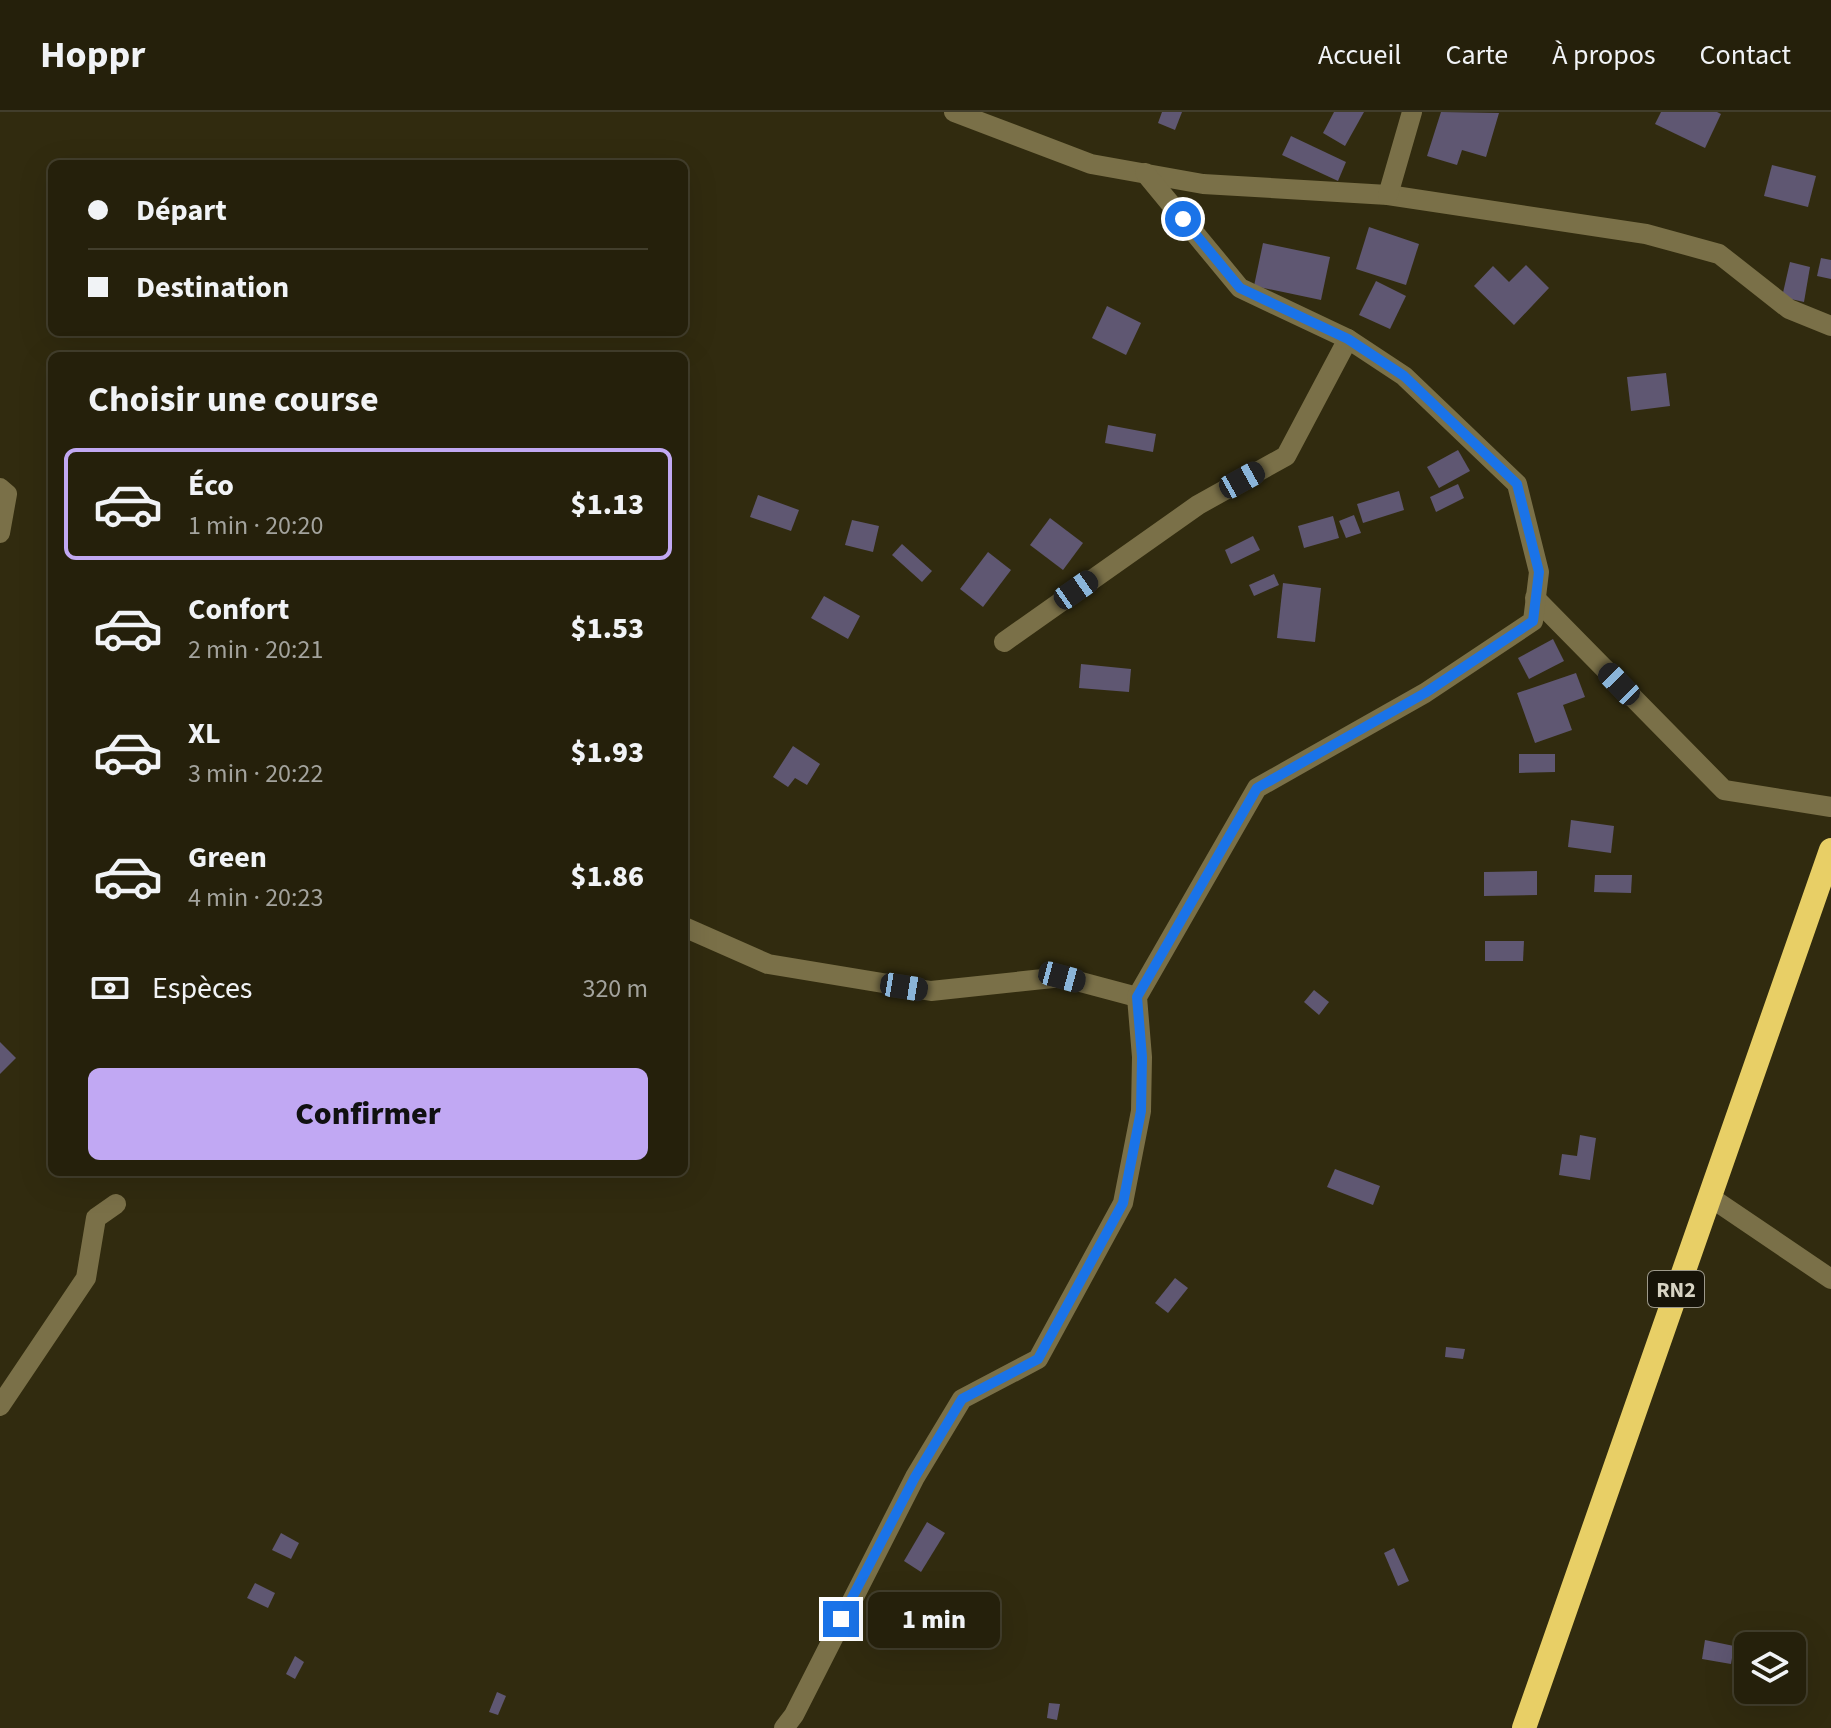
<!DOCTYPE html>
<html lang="fr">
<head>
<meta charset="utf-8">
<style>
  :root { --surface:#25200b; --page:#2d2814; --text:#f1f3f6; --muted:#a3a39d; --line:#423e2c; --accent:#c1a8f3 }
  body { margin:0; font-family:"Source Sans 3",sans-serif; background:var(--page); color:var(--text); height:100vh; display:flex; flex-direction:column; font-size:30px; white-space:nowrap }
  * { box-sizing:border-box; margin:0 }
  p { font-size:26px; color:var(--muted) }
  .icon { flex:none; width:44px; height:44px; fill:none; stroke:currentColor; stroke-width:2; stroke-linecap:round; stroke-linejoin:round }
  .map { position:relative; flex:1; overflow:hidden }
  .drawer { position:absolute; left:48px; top:240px; width:640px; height:824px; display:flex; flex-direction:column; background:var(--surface); border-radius:12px; box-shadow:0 8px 32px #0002,0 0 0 2px var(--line) }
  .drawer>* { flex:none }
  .banner { position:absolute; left:48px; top:48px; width:640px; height:176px; border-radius:12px; box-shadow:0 8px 32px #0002,0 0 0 2px var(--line); display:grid; align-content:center; height:176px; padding:0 40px; background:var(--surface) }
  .buttons { position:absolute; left:1734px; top:1520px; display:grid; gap:16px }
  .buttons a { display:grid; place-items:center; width:72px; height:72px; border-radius:12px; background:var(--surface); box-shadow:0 8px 32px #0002,0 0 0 2px var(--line); font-size:40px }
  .end { position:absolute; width:36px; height:36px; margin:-18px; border:10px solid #1a73e8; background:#fff; box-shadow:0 0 0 4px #fff }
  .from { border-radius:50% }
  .bubble { position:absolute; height:56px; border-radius:12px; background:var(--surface); box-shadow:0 8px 32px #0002,0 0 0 2px var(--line); font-size:26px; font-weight:800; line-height:56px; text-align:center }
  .car { position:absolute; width:24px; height:48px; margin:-24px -12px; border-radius:10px; box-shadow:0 0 6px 2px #0007; background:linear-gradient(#222 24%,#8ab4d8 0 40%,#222 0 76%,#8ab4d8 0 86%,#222 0) }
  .banner b { display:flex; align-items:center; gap:28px; height:76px; font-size:30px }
  .banner b+b { border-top:2px solid var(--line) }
  .banner i { width:20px; height:20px; background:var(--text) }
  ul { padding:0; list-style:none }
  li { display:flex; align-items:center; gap:24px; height:112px; margin:0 16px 12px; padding:0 24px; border:4px solid transparent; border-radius:12px }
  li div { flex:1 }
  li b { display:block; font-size:30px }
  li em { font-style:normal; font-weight:800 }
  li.selected { border-color:var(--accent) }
  li>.icon { width:72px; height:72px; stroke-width:1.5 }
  h2 { padding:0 40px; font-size:36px; line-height:96px }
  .pay { display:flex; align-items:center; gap:20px; height:88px; padding:0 40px; font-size:30px }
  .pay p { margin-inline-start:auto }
  .primary-button { display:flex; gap:16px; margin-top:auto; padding:16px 40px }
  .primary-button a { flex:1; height:92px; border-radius:12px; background:var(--accent); color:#111; font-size:32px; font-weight:800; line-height:92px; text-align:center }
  header { display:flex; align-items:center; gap:48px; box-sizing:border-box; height:112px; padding:0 40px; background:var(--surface); border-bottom:2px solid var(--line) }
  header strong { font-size:38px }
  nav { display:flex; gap:44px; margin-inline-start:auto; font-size:28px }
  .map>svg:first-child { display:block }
  .building { fill:#5f5772 }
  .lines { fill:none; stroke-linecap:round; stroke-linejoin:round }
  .minor { stroke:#7a7048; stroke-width:20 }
  .highway { stroke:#e8cf66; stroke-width:24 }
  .route { stroke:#1a73e8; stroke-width:10 }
  .labels { text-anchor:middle; stroke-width:8; stroke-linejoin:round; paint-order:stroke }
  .shield { fill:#161308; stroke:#9d998b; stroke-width:2 }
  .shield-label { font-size:22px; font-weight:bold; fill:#d7d3c3 }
</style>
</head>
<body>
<header>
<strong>Hoppr</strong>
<nav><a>Accueil</a><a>Carte</a><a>À propos</a><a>Contact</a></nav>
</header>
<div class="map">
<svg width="1831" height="1616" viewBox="0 0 1831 1616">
  <rect width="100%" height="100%" fill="#312b0f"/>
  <!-- building -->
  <g class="building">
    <path d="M1162 0H1182L1175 18 1158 11Z"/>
    <path d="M1334 0H1364L1345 34 1323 21Z"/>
    <path d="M1441 0 1499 1 1486 45 1462 38 1457 53 1427 44Z"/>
    <path d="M1661 0H1717L1721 2 1705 36 1655 12Z"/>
    <path d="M1291 24 1346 50 1338 69 1282 43Z"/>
    <path d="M1772 53 1816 64 1808 95 1764 84Z"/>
    <path d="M1369 115 1419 132 1406 173 1356 157Z"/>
    <path d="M1263 131 1330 145 1321 188 1254 174Z"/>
    <path d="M1821 146 1831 148V167L1817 164Z"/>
    <path d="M1790 150 1810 155 1804 190 1782 185Z"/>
    <path d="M1526 153 1549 176 1514 213 1474 174 1493 154 1509 170Z"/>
    <path d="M1376 169 1406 184 1390 217 1359 203Z"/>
    <path d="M1107 194 1141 211 1126 243 1092 226Z"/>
    <path d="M1666 261 1670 294 1631 299 1627 265Z"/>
    <path d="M1108 313 1156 322 1153 340 1105 331Z"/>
    <path d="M1458 338 1470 359 1439 376 1427 355Z"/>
    <path d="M1458 372 1464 386 1436 400 1430 385Z"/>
    <path d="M1399 379 1404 398 1363 411 1357 392Z"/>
    <path d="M758 383 799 398 791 419 750 405Z"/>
    <path d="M1354 403 1361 421 1346 426 1339 409Z"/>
    <path d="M1333 404 1339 426 1304 436 1298 414Z"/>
    <path d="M1050 406 1083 431 1063 458 1030 433Z"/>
    <path d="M852 408 879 414 873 440 845 433Z"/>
    <path d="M1253 424 1260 438 1231 452 1225 438Z"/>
    <path d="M902 432 932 459 922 470 892 443Z"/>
    <path d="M988 440 1011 458 983 495 960 477Z"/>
    <path d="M1274 462 1279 473 1254 484 1249 473Z"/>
    <path d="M1283 471 1321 476 1315 530 1277 526Z"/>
    <path d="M824 484 860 504 848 527 811 506Z"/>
    <path d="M1553 527 1564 549 1529 567 1518 546Z"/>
    <path d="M1081 552 1131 557 1129 580 1079 576Z"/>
    <path d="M1576 561 1585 585 1563 593 1572 618 1535 631 1517 581Z"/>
    <path d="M793 634 820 652 807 673 795 666 788 675 773 665Z"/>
    <path d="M1519 642H1555V660L1519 661Z"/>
    <path d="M1571 708 1614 714 1611 741 1568 735Z"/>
    <path d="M1537 759V783L1484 784V760Z"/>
    <path d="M1595 763H1632L1631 781 1594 780Z"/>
    <path d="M1485 829H1524L1523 849H1485Z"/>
    <path d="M1314 878 1329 890 1319 903 1304 890Z"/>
    <path d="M0 930 16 946 0 962Z"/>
    <path d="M1580 1023 1596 1026 1590 1068 1559 1063 1562 1042 1577 1044Z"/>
    <path d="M1335 1057 1380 1074 1373 1093 1327 1075Z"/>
    <path d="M1175 1166 1188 1176 1168 1201 1155 1191Z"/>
    <path d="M1446 1235 1465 1237 1463 1247 1445 1245Z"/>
    <path d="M927 1410 945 1421 921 1460 904 1449Z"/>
    <path d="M281 1421 299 1431 291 1447 272 1438Z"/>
    <path d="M1394 1436 1409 1469 1398 1474 1384 1441Z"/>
    <path d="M255 1471 275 1481 268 1496 247 1486Z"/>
    <path d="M1705 1528 1734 1534 1731 1552 1702 1547Z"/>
    <path d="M295 1544 304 1550 295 1567 286 1562Z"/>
    <path d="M497 1580 506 1584 498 1603 489 1600Z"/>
    <path d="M1049 1591 1060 1592 1057 1608 1047 1606Z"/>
  </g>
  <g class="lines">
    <!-- minor -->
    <g class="minor">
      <path d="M954 0 1091 52 1203 72 1388 83 1646 122 1719 142 1789 197 1831 214"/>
      <path d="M1388 83 1412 0"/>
      <path d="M0 376 7 382 0 421"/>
      <path d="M1535 486 1724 678 1831 695"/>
      <path d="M1004 530 1198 393 1286 344 1348 227"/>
      <path d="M684 815 768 852 931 879 1062 865 1137 885"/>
      <path d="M1710 1085 1831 1167"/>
      <path d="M0 1294 86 1166 96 1106 116 1092"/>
      <path d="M784 1616 794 1603 915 1365 962 1287 1038 1247 1123 1091 1141 999 1142 945 1137 885 1257 676 1425 581 1533 509 1539 460 1517 372 1404 264 1348 227 1240 176 1145 61"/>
    </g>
    <!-- highway -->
    <path class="highway" d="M1524 1616 1831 738"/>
  </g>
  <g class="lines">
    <!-- route -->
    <path class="route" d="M841 1507 915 1365 962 1287 1038 1247 1123 1091 1141 999 1142 945 1137 885 1257 676 1425 581 1533 509 1539 460 1517 372 1404 264 1348 227 1240 176 1183 107"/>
  </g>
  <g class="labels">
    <!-- shield labels -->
    <rect class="shield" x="1648" y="1159" width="56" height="36" rx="6"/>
    <g class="shield-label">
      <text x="1676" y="1185">RN2</text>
    </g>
  </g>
</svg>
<div class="buttons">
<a><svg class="icon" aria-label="layers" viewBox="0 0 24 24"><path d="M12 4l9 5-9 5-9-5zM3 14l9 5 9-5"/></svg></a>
</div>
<i class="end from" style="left:1183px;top:107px"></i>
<i class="end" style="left:841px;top:1507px"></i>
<div class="bubble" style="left:868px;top:1480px;width:132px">1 min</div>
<i class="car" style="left:1242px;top:368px;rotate:61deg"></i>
<i class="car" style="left:1076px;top:478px;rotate:55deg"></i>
<i class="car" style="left:1619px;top:572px;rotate:316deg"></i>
<i class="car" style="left:1062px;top:865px;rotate:105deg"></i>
<i class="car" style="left:904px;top:875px;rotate:99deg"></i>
<div class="banner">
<b><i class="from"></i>Départ</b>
<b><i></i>Destination</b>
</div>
<section class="drawer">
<h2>Choisir une course</h2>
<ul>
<li class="selected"><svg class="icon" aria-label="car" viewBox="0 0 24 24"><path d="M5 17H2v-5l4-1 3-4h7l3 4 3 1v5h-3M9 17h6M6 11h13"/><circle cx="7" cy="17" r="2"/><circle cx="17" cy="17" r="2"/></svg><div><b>Éco</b><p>1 min · 20:20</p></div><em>$1.13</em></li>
<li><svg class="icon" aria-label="car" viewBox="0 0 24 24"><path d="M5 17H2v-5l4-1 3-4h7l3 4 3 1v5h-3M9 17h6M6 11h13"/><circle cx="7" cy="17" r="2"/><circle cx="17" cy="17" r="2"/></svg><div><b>Confort</b><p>2 min · 20:21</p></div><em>$1.53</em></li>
<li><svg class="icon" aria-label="car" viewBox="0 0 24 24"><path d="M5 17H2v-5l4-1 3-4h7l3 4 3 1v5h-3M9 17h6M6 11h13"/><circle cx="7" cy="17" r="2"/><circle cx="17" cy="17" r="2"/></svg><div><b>XL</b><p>3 min · 20:22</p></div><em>$1.93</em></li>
<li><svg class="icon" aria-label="car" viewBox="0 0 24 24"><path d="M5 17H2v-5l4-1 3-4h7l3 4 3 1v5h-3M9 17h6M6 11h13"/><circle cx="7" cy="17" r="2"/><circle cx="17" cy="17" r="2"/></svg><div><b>Green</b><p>4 min · 20:23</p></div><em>$1.86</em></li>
</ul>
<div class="pay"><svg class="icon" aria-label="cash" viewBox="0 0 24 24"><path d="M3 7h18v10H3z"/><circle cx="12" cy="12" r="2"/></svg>Espèces<p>320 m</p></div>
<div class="primary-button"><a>Confirmer</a></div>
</section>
</div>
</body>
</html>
